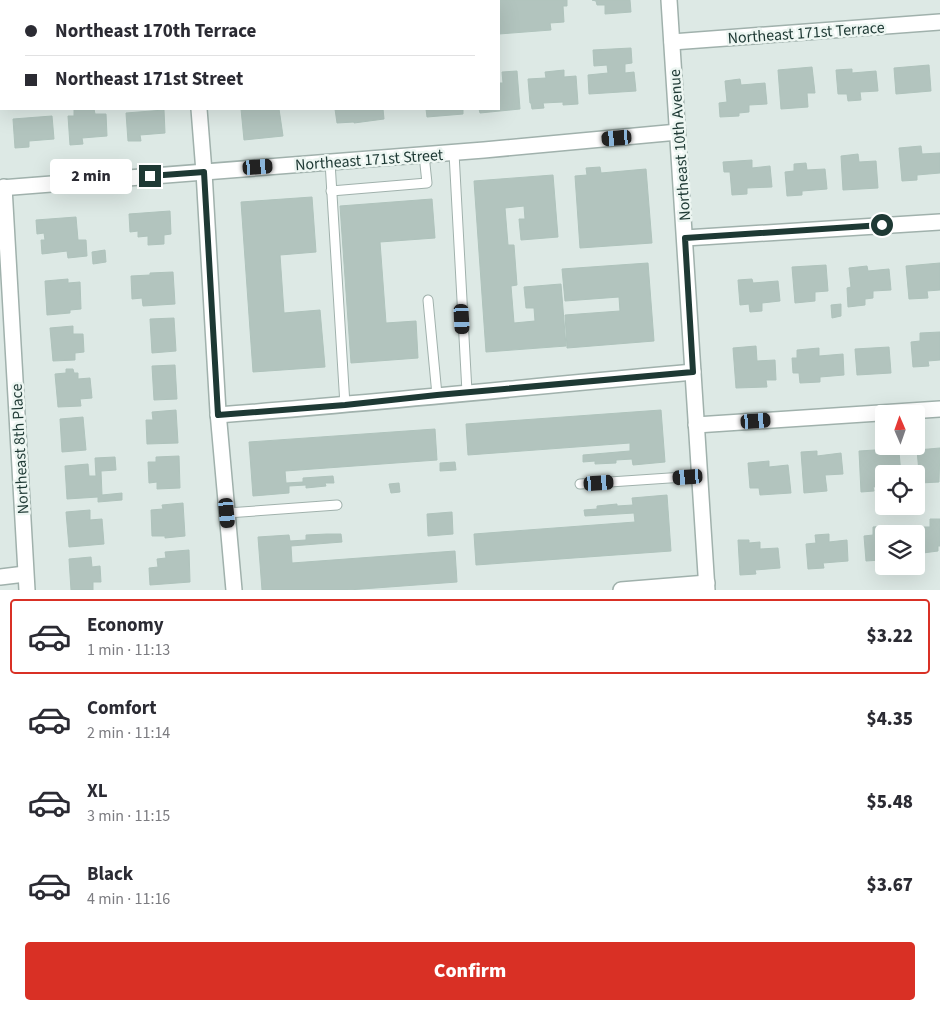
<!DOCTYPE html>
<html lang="en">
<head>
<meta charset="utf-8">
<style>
  :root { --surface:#fff; --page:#f2f2f3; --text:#2b2b33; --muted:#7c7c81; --line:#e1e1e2; --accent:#d93025 }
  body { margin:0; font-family:"Source Sans 3",sans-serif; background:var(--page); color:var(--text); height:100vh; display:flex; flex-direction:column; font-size:19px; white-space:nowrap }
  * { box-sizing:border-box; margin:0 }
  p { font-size:16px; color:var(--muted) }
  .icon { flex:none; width:28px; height:28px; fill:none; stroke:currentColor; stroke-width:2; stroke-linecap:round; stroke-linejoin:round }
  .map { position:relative; height:590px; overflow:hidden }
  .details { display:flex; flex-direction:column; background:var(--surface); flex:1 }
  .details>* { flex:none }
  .hud { position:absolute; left:0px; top:0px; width:500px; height:110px; box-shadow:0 5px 20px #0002; display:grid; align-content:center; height:110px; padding:0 25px; background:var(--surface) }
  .needle { width:32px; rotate:358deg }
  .tools { position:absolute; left:875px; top:405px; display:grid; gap:10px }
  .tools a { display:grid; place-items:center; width:50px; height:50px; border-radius:5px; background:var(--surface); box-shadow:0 5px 20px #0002; font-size:25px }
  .end { position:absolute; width:22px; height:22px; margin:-11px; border:6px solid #1e3934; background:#fff; box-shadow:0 0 0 2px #fff }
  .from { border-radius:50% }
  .bubble { position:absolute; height:35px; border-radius:5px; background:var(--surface); box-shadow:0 5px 20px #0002; font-size:16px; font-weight:800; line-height:35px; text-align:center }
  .car { position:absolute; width:15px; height:30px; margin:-15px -8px; border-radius:6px; box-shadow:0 0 4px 1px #0007; background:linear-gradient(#222 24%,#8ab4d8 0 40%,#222 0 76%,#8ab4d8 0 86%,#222 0) }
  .hud b { display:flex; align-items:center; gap:18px; height:48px; font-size:19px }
  .hud b+b { border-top:1px solid var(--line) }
  .hud i { width:12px; height:12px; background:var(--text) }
  ul { padding:9px 0 0; list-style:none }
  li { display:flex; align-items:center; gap:15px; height:75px; margin:0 10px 8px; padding:0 15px; border:2px solid transparent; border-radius:5px }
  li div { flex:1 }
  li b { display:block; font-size:19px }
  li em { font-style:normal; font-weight:800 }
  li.selected { border-color:var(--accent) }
  li>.icon { width:45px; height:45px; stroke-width:1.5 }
  .cta { display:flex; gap:10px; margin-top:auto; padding:10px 25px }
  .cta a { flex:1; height:58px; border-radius:5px; background:var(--accent); color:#fff; font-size:20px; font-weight:800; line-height:58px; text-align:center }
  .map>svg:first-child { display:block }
  .building { fill:#b2c4be; stroke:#afc3bc }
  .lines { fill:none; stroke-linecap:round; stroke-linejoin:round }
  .service-casing { stroke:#a0b1ac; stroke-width:11 }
  .minor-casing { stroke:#a0b1ac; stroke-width:18 }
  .tertiary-casing { stroke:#a0b1ac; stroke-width:18 }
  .service { stroke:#fff; stroke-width:9 }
  .minor { stroke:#fff; stroke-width:15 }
  .tertiary { stroke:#fff; stroke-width:15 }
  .route { stroke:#1e3934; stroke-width:6 }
  .labels { text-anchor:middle; stroke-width:5; stroke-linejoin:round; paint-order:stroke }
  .street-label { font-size:16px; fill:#1e3934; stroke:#edf6f2 }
</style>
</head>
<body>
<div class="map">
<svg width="940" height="590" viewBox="0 0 940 590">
  <rect width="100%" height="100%" fill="#dde9e5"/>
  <!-- building -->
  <g class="building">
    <path d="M226 0H275L267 1Z"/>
    <rect x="338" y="0" width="43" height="1"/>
    <path d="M473 0H567V6H563L564 22 550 23 551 30 499 34V1Z"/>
    <path d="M592 0H630L631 12 605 14V5H597L596 1Z"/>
    <path d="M631 48 632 63 625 64V73L634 72 636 91 589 94 588 75 608 73 607 65 594 66 593 50Z"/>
    <path d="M929 65 931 91 896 94 894 68Z"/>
    <path d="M812 67 815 93H807L808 107 781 109 778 70Z"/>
    <path d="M852 69V73L876 71 878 91 860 92 861 100 848 101 847 94H838L836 70Z"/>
    <path d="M564 70V77L576 76 578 104 563 105V102L543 103 544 108 532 109 531 103H530L528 79 546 78 545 72Z"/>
    <path d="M517 71 520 109 480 113 479 109H499V83H503L502 72Z"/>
    <path d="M740 79 741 85 765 83 767 104 749 105V112L739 113V116L720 117 719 103 727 102 725 81Z"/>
    <path d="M74 109H94L95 114H106L107 136 82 138 83 144 70 145 68 116H74Z"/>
    <path d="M241 109H279L283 136 244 140Z"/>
    <path d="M335 109H383L384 119 354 123V122L337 123Z"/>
    <path d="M426 109H463V114L427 117Z"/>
    <path d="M164 110 165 133 140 135 141 141H128L126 113Z"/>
    <path d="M52 116 54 139 29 141V147L15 148 13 119Z"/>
    <path d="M921 146 922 154 940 153V173L917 175V180L902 181 899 148Z"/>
    <path d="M858 154 859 162 876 161 878 188 843 190 841 156Z"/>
    <path d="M752 160V168L770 166 772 187 747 188V194L732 195 730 172H724L723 162Z"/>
    <path d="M806 163 807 170 825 169 827 189 802 191V195L787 196 785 172 794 171V164Z"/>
    <path d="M600 167 601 173 646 169 652 243 580 248 575 176 587 175 586 168Z"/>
    <path d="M553 175 558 237 521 240 519 219H525L524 206 505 208 508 245H514L517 285 511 286 514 323 535 321 534 308H526L524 287 561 284 566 346 486 352 474 181Z"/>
    <path d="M312 197 316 252 280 255 284 313 320 310 325 367 253 372 241 202Z"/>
    <path d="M432 199 435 238 380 242 386 323 416 321 418 358 351 363 340 206Z"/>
    <path d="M170 211 171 234 164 235V244L148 245V236L138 237V231L130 232 129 214Z"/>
    <path d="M76 217 78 240H86L87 256 68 258 67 251 42 254 41 240H45L44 233 37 234 36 220Z"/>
    <path d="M105 250 106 262 93 264 92 252Z"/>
    <path d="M648 263 654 341 567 348 565 315 620 311 619 297 565 301 562 269Z"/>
    <path d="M940 263V290L927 291 928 298 909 299 906 266Z"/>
    <path d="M826 265 828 291 815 292V301L795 303 792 267Z"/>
    <path d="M867 266 868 271 889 269 891 290 873 291V298L865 299V305L848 307 847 288 851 287 849 268Z"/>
    <path d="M173 272 175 304 143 306 142 298 132 299 131 276 150 275V273Z"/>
    <path d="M68 279V283L80 282 81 309 70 310V313L47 315 45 281Z"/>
    <path d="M752 279 753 283 778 281 780 301 762 303V311L750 312 749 304 740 305 738 280Z"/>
    <path d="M841 304V316L832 318 831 305Z"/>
    <path d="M174 318 176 351 152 353 150 319Z"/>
    <path d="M73 326V334H83L84 352 75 353V360L53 361 50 328Z"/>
    <path d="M940 332V360L928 361 929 366 913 367 911 342 920 341V333Z"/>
    <path d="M756 346 757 361 775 360 776 380H766L767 387 736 388 733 348Z"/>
    <path d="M889 347 891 373 857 375 855 349Z"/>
    <path d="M819 348V356L843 354 844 375 820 377V382L800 383 799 373H793L792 358H797V350Z"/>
    <path d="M175 365 177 399 154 400 152 366Z"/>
    <path d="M66 369H73L74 373H78V379L90 378 92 398 80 399 81 406 58 407 55 374 66 373Z"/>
    <path d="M176 410 178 443 147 444 146 420H153L152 412Z"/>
    <path d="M661 410 665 462 633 465 632 459 616 460V463L595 464V461L583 462V455L630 451V443L468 455 466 424Z"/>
    <path d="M83 417 86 450 62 452 60 419Z"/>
    <path d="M435 429 437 460 285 471 286 483 303 482V478L333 476 334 483H325L326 486 306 488V485L289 486V493L253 496 249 442Z"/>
    <path d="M940 448 939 482 920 483 917 450Z"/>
    <path d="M875 450V454L899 452 901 474H884V486L873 487 874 491 861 492 859 451Z"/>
    <path d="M817 451V456L841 453 843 474 825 475 827 491 804 493 801 452Z"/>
    <path d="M179 456 180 488 157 489V482L149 483 148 462H156V457Z"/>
    <path d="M115 457 116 470 101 471 102 495 122 493V500L98 502V497L67 499 65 466 88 464 89 476H96L95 458Z"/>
    <path d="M769 461V467L788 465 791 493 760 495 759 488H750L748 463Z"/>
    <path d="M455 462 456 470 440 471V463Z"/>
    <path d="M399 483 400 492 391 493 389 484Z"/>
    <path d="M667 495 671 551 476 565 474 534 635 522 634 513 585 516 584 510 597 509V506L617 504V506L633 505 632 498Z"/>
    <path d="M183 503 185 536 165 538V536H152L151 510 163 509 162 505Z"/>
    <path d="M90 510V520L102 519 104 544 69 547 66 512Z"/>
    <path d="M452 512 453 534 428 536 427 514Z"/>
    <path d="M930 519H940V546H938V551L923 553 921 527H930Z"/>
    <path d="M886 526V533L904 532V534H884V554L881 555V560L866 561 864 536 873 535V527Z"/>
    <path d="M327 534H341L342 542 291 546 292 563 455 551 457 582 348 590H262L258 537 289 535 290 541 306 540V535Z"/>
    <path d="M829 534V542L847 540 848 561 823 563 824 568 808 569 806 544 816 543 815 535Z"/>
    <path d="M738 540H749V543L760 542V549L778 548 780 568 755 570 756 574 740 575Z"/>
    <path d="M189 550 190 582 150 585 149 568 158 567 157 559 166 558 165 552Z"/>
    <path d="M91 557 92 567 100 566 101 582H93V590H71L69 559Z"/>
  </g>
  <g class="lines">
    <!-- service casing -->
    <g class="service-casing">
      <g id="service">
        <path d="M454 153 467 392"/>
        <path d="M330 162 345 405"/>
        <path d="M331 191 427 183 424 155"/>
        <path d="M428 300 437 395"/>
        <path d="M580 484 699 476"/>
        <path d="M227 513 337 505"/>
      </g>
    </g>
    <!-- minor casing -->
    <g class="minor-casing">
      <g id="minor">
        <path d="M189 0V1"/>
        <path d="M672 42 940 22"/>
        <path d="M199 109 204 172 218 412 234 590"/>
        <path d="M4 187 27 590"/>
        <path d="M0 188 484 150 678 132"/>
        <path d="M685 238 940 222"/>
        <path d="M218 415C377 403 535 386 693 372"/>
        <path d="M696 425 940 409"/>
        <path d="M0 577 25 574"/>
        <path d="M621 590 707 583"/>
      </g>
    </g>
    <!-- tertiary casing -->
    <g class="tertiary-casing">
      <path id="tertiary" d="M669 0 707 590"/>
    </g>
    <!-- service -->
    <use href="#service" class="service"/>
    <!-- minor -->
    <use href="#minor" class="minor"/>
    <!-- tertiary -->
    <use href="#tertiary" class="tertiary"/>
  </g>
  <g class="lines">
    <!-- route -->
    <path class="route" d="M150 176 204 172 218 415 345 405 437 395 693 372 685 238 882 225"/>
  </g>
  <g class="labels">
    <!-- street labels -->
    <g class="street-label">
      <text transform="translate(806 32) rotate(-4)" y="6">Northeast 171st Terrace</text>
      <text transform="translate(679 145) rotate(-94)" y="6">Northeast 10th Avenue</text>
      <text transform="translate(369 159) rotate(-4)" y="6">Northeast 171st Street</text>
      <text transform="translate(19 449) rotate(-93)" y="6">Northeast 8th Place</text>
    </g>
  </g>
</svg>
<div class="tools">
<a><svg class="needle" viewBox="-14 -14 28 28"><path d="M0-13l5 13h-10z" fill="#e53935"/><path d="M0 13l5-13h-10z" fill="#7c7c81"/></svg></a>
<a><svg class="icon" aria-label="locate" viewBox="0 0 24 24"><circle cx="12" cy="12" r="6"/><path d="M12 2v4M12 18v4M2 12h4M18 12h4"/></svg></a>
<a><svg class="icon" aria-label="layers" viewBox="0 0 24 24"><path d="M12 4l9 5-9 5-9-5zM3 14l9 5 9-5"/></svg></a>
</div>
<i class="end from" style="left:882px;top:225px"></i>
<i class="end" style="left:150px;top:176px"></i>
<div class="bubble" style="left:50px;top:159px;width:82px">2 min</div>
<i class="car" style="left:617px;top:138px;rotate:265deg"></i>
<i class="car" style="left:258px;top:167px;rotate:86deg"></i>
<i class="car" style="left:462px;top:319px;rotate:177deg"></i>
<i class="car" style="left:756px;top:421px;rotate:86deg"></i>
<i class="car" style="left:688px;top:477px;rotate:266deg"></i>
<i class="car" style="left:599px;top:483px;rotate:86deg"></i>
<i class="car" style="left:227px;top:513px;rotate:175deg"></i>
<div class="hud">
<b><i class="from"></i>Northeast 170th Terrace</b>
<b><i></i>Northeast 171st Street</b>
</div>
</div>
<section class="details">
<ul>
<li class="selected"><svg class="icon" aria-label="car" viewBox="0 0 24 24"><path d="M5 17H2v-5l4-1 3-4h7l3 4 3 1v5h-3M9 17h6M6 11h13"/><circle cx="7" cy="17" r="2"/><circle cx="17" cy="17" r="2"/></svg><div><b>Economy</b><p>1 min · 11:13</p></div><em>$3.22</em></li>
<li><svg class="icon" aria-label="car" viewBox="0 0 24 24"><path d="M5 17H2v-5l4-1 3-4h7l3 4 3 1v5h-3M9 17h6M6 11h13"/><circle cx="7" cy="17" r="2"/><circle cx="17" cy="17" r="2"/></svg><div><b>Comfort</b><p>2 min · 11:14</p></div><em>$4.35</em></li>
<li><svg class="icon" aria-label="car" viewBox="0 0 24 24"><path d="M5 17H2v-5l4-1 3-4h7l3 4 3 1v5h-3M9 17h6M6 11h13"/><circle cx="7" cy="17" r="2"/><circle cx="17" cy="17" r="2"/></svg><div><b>XL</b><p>3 min · 11:15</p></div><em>$5.48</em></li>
<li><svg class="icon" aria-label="car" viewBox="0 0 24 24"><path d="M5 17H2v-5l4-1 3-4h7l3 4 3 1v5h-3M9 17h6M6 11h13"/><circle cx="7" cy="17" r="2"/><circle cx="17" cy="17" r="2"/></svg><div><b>Black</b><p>4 min · 11:16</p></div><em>$3.67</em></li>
</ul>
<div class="cta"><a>Confirm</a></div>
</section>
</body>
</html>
